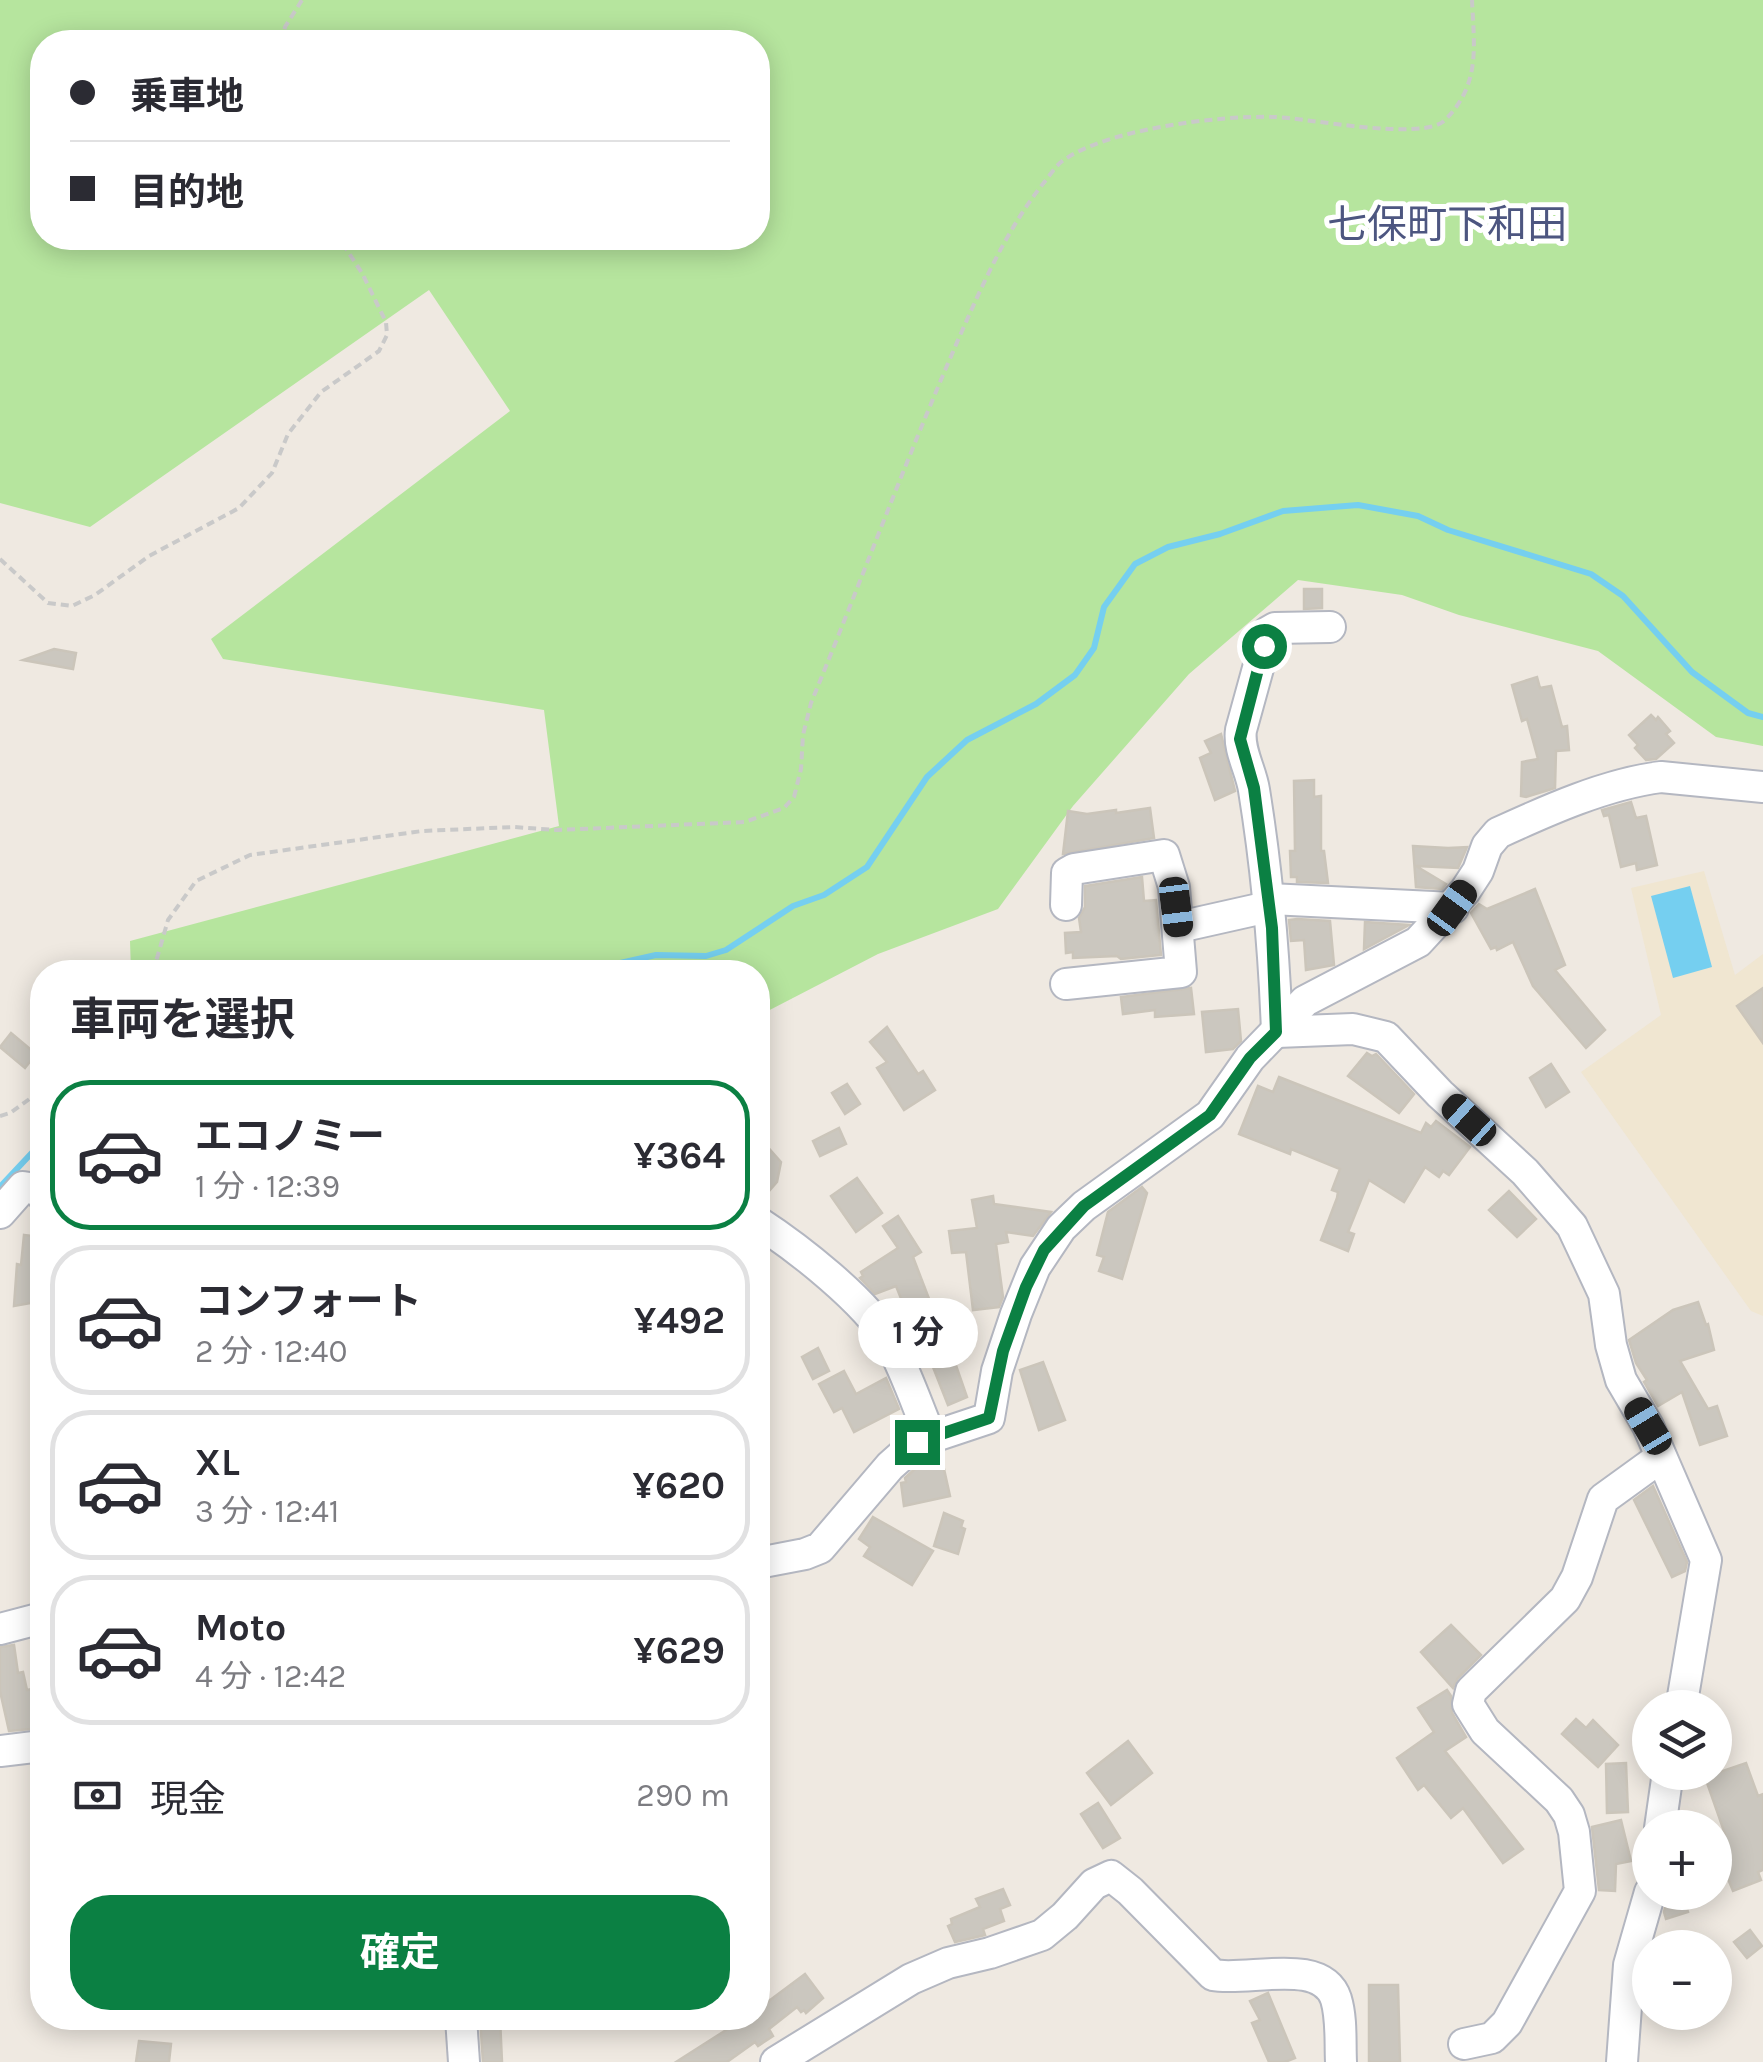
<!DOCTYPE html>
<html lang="ja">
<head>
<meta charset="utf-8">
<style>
  :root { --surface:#fff; --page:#f2f2f3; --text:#2b2b33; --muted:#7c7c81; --line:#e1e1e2; --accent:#0b8043 }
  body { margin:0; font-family:Karla,"Noto Sans JP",sans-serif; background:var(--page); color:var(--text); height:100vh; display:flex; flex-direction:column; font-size:38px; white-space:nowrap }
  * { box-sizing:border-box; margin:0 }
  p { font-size:32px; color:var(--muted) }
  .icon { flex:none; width:55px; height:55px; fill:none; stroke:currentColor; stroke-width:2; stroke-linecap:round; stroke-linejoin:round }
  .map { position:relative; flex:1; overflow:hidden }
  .drawer { position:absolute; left:30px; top:960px; width:740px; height:1070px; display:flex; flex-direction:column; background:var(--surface); border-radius:40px; box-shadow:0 5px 25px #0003 }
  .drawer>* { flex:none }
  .top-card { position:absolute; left:30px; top:30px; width:740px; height:220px; border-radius:40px; box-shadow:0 5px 25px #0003; display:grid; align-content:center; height:220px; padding:0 40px; background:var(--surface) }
  .buttons { position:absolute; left:1632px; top:1690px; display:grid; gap:20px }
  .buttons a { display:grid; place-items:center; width:100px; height:100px; border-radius:50%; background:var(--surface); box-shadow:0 5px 25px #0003; font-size:50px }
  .end { position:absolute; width:45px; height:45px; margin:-22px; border:12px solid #0b8043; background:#fff; box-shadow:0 0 0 5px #fff }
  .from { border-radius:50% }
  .bubble { position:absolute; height:70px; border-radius:35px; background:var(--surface); box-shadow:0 5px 25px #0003; font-size:32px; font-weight:700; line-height:70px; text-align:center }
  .car { position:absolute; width:30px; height:60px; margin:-30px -15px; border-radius:12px; box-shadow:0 0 8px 2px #0007; background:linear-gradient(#222 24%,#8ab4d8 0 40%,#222 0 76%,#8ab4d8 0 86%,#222 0) }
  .top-card b { display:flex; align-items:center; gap:35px; height:95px; font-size:38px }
  .top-card b+b { border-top:2px solid var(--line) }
  .top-card i { width:25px; height:25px; background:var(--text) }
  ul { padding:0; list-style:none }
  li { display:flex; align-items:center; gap:30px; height:150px; margin:0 20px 15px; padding:0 20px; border:5px solid var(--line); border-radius:40px }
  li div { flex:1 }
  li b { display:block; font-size:38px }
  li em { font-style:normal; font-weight:700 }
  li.current { border-color:var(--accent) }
  li>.icon { width:90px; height:90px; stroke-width:1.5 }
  h2 { padding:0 40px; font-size:45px; line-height:120px }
  .pay { display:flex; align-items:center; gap:25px; height:110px; padding:0 40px; font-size:38px }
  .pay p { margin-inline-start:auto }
  .button { display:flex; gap:20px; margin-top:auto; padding:20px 40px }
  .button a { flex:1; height:115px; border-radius:40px; background:var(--accent); color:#fff; font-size:40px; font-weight:700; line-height:115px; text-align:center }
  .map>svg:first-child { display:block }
  .education { fill:#f0e6d1 }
  .green { fill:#b6e59e; fill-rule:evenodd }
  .water { fill:#75cff0 }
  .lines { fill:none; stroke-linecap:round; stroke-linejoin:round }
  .stream { stroke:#75cff0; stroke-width:6 }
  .building { fill:#cbc7bf; stroke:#cbc5ba; stroke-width:2.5 }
  .minor-casing { stroke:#b4b7c1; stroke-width:34 }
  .path { stroke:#c9c9c9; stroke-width:4; stroke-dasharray:8 5; stroke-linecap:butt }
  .minor { stroke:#fff; stroke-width:30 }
  .route { stroke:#0b8043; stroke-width:12 }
  .labels { text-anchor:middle; stroke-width:10; stroke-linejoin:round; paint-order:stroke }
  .quarter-label { font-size:40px; fill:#4d5680; stroke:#fff }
</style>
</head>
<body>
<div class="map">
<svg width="1763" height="2062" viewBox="0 0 1763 2062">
  <rect width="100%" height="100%" fill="#efe9e1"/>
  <!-- education -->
  <path class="education" d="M1704 871 1735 975 1763 954V1316L1751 1311 1581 1072 1661 1015 1631 888Z"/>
  <!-- green -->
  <path class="green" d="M0 0H1763V746L1716 737 1598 651 1459 615 1402 595 1298 580 1189 674 1073 806 998 909 878 954 758 1016V972H131L130 941 559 826 544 710 223 659 211 639 510 411 429 290 90 527 0 503ZM42 42H758V238H42Z"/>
  <!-- water -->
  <path class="water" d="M1690 886 1712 967 1673 978 1651 896Z"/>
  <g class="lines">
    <!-- stream -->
    <g class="stream">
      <path d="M580 972 656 955 706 956 726 950 793 906 824 895 867 867 927 777 967 740 1036 704 1075 675 1094 648 1104 607 1135 564 1168 547 1220 534 1283 511 1358 505 1418 516 1448 530 1591 574 1623 596 1692 672 1748 713 1763 717"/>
      <path d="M0 1187 42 1142"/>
    </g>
  </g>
  <!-- building -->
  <g class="building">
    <path d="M1304 589H1322V608L1304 609Z"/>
    <path d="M54 649 76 653 73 669 23 660Z"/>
    <path d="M1537 677 1540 688 1551 686 1562 727 1567 726 1569 750 1556 751 1555 788 1526 797 1521 796 1522 762 1538 759 1527 719 1522 721 1512 685Z"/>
    <path d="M1651 715 1656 720 1658 717 1670 731 1666 734 1674 743 1656 759 1646 760 1635 748 1638 745 1629 735Z"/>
    <path d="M1221 734 1235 791 1215 800 1200 758 1211 753 1205 741Z"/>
    <path d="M1314 780V797L1321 796V851H1324L1328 883 1297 882V877H1291L1290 851H1295L1294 781Z"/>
    <path d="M1631 802 1636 818 1646 816 1657 865 1637 870 1636 863 1621 867 1609 815 1604 816 1602 810Z"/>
    <path d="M1150 808 1154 838 1063 854 1068 811 1087 814 1116 810V813Z"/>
    <path d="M1413 846 1448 848 1467 847 1458 868 1416 866 1446 884 1442 889 1416 887Z"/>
    <path d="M1142 877 1144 901 1156 900 1161 955 1121 959 1117 956 1073 958V952L1066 953 1065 933 1081 932 1079 918 1085 907V886Z"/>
    <path d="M1535 889 1565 965 1555 970 1605 1030 1586 1048 1533 986 1513 942 1497 950 1496 947 1491 949 1471 913 1479 904 1487 909Z"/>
    <path d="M1297 919 1330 921 1334 965 1306 970 1304 940 1291 941 1289 920Z"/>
    <path d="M1365 922 1409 925 1364 949Z"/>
    <path d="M1191 988 1194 1014 1155 1017V1010L1123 1014 1121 997Z"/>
    <path d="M1763 988V1043L1737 1006Z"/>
    <path d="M1238 1009 1241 1041 1233 1049 1206 1052 1202 1012Z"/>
    <path d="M887 1027 918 1074 923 1071 935 1090 904 1110 877 1068 887 1062 870 1042Z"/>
    <path d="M11 1033 36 1054 25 1068 0 1047Z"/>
    <path d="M1367 1053 1372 1056 1376 1054 1414 1094 1399 1113 1348 1076Z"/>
    <path d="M1551 1064 1569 1092 1546 1107 1530 1078Z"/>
    <path d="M1279 1077 1421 1133 1426 1123 1431 1127 1436 1121 1470 1147 1449 1175 1443 1171 1439 1177 1425 1167 1404 1202 1369 1180 1348 1232 1354 1234 1348 1251 1321 1240 1337 1198 1338 1192 1332 1190 1340 1169 1291 1149 1290 1154 1239 1134 1258 1086 1273 1092Z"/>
    <path d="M847 1084 860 1104 845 1114 832 1093Z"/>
    <path d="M839 1128 846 1144 820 1156 813 1141Z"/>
    <path d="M758 1136 781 1162 777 1182 769 1191 758 1177Z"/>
    <path d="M857 1178 882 1213 856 1232 831 1196Z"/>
    <path d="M1142 1187 1147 1193 1122 1279 1099 1271 1104 1257 1097 1255 1108 1212Z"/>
    <path d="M1509 1191 1536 1219 1517 1237 1489 1210Z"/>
    <path d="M993 1196 994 1204 1051 1212 1033 1236 1006 1232 1008 1242 996 1244 1003 1297 999 1307 973 1310 966 1252 952 1253 949 1231 977 1228 972 1200Z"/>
    <path d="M898 1216 921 1252 913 1257 936 1317 912 1326 896 1286 875 1294 860 1278 863 1276 861 1272 898 1248 883 1226Z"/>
    <path d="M24 1235 42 1237V1301L14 1306 17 1264 21 1265Z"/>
    <path d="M1698 1302 1706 1325 1708 1324 1714 1350 1680 1361 1708 1409 1717 1406 1727 1436 1700 1445 1682 1392 1658 1406 1644 1382 1647 1380 1636 1363 1629 1340 1673 1310Z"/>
    <path d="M818 1348 829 1371 813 1379 802 1357Z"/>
    <path d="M952 1354 967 1397 948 1405 931 1362Z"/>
    <path d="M1043 1362 1065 1420 1039 1430 1020 1370Z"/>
    <path d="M844 1371 856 1394 886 1378 899 1409 854 1432 842 1408 834 1412 819 1384Z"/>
    <path d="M942 1460 950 1496 904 1506 901 1483 906 1482 905 1478 920 1464Z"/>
    <path d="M1653 1486 1687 1562 1685 1571 1672 1577 1634 1500Z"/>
    <path d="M944 1513 963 1521 961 1527 965 1529 958 1554 934 1546Z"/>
    <path d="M873 1517 933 1551 912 1585 864 1556 870 1547 859 1539Z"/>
    <path d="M1451 1625 1481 1655 1458 1678 1453 1688 1421 1652Z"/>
    <path d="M14 1645 18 1673 23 1672 27 1690 37 1688 42 1728 9 1731 0 1691V1647Z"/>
    <path d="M1447 1690 1451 1696 1452 1713 1466 1737 1445 1751 1523 1849 1503 1863 1463 1808 1451 1818 1424 1785 1418 1790 1397 1758 1434 1732 1418 1708Z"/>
    <path d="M1576 1719 1586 1728 1593 1720 1618 1745 1598 1767 1562 1734Z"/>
    <path d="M1128 1741 1152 1773 1111 1805 1087 1773Z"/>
    <path d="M1626 1763 1628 1812 1607 1813 1606 1764Z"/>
    <path d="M1746 1763 1758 1796 1763 1794V1870L1758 1872 1761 1880 1733 1891 1715 1847 1721 1843 1718 1837 1725 1834 1705 1777Z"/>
    <path d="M1098 1803 1120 1838 1103 1848 1081 1814Z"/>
    <path d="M1621 1820 1631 1861 1616 1864 1615 1891 1599 1890 1592 1827Z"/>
    <path d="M1003 1889 1010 1905 1000 1909 1004 1921 983 1929 985 1935 955 1942 948 1926 952 1924 951 1919 980 1907 976 1899Z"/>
    <path d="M1682 1892 1688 1912 1666 1919 1664 1912 1668 1895Z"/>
    <path d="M1750 1930 1762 1946 1747 1958 1734 1942Z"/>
    <path d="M805 1974 823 1998 806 2013 804 2010 801 2012 797 2007 769 2029 773 2036 758 2046 755 2042 727 2062H676L745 2018H758V2009Z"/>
    <path d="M1369 1985H1398L1400 2062H1369Z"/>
    <path d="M1268 1993 1295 2058 1285 2062H1269L1252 2023 1260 2020 1250 2001Z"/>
    <path d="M480 2018H500L502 2062H483Z"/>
    <path d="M139 2041 171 2044 169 2062H136Z"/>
  </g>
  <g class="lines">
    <!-- minor casing -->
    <g class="minor-casing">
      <g id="minor">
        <path d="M1268 899 1453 908"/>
        <path d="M1066 905 1067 873 1074 869 1164 855 1174 887 1181 972 1066 984"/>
        <path d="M1179 927 1268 907"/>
        <path d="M1277 1032 1353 1029 1386 1037 1440 1094 1525 1172 1572 1226 1604 1294 1611 1345 1621 1380 1648 1426 1706 1560 1681 1708"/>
        <path d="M1277 1032C1274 951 1267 870 1254 790 1251 770 1238 750 1241 730L1268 632 1275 628 1330 627"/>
        <path d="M0 1213 23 1187 36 1189 42 1195"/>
        <path d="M758 1222C798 1248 866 1301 890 1342 906 1372 917 1405 930 1436"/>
        <path d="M758 1563 805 1554 820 1548 890 1466 917 1442 989 1418 997 1371 1016 1314 1035 1267 1061 1228 1084 1206 1210 1115 1250 1058 1305 1001 1418 942 1465 891 1478 871 1487 846 1498 833C1548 810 1606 784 1661 777L1763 787"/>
        <path d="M0 1629 42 1618"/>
        <path d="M0 1751 42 1746"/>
        <path d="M1660 1828 1668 1772"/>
        <path d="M461 2018 464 2062"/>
        <path d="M1464 2044 1492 2038 1507 2023 1580 1891 1574 1832 1569 1815 1559 1800 1485 1731 1468 1704 1471 1691 1565 1599 1577 1577 1603 1499 1661 1457"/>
        <path d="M776 2062 911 1979 948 1963 990 1953 1042 1935 1065 1916 1094 1884 1111 1876 1130 1891 1213 1975C1247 1982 1322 1956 1336 1999 1342 2019 1340 2041 1341 2062"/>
        <path d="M1622 2062 1629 1965 1650 1892"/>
      </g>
    </g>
    <!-- path -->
    <g class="path">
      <path d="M282 42 285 27 302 0"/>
      <path d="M0 559 48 603 72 606 95 595 149 556 239 508 272 473 288 434 321 392 379 351 387 335 386 322 362 273 339 238"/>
      <path d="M153 972 168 920 196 881 250 855 422 831 514 827 557 830 745 822 784 808 794 797 801 769 803 735 811 703C862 579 908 454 962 331 985 279 1007 230 1042 185 1048 178 1054 168 1061 162 1104 129 1221 115 1274 117 1308 118 1423 142 1445 120 1481 84 1474 46 1472 0"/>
      <path d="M0 1116 10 1113 42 1090"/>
    </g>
    <!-- minor -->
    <use href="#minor" class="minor"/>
  </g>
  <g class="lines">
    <!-- route -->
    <path class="route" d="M917 1442 989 1418 1003 1351 1026 1287 1044 1250 1084 1206 1210 1115 1250 1058 1276 1032 1272 928 1254 788 1240 739 1264 646"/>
  </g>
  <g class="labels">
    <!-- quarter labels -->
    <g class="quarter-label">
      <text x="1447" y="238">七保町下和田</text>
    </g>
  </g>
</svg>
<div class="buttons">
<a><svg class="icon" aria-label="layers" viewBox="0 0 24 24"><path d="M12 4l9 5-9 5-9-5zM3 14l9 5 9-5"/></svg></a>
<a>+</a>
<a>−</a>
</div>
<i class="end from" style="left:1264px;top:646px"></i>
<i class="end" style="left:917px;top:1442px"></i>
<div class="bubble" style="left:858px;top:1298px;width:120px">1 分</div>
<i class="car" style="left:1176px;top:907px;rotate:173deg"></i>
<i class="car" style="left:1452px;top:908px;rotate:36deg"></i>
<i class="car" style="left:1469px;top:1120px;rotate:312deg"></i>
<i class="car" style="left:1648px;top:1426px;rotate:329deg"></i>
<div class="top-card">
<b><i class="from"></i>乗車地</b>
<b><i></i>目的地</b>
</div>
<section class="drawer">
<h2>車両を選択</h2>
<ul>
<li class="current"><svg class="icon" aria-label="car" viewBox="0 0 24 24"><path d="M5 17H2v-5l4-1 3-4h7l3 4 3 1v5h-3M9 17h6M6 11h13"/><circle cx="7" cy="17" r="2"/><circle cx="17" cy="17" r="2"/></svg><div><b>エコノミー</b><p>1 分 · 12:39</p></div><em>¥364</em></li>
<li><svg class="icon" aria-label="car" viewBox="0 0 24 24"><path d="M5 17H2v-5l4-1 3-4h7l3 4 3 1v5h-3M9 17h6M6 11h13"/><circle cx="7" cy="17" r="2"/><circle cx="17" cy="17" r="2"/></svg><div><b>コンフォート</b><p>2 分 · 12:40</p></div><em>¥492</em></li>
<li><svg class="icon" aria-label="car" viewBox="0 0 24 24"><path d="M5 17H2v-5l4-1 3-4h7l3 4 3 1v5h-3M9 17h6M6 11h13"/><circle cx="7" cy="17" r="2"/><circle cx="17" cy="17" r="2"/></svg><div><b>XL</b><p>3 分 · 12:41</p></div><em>¥620</em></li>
<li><svg class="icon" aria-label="car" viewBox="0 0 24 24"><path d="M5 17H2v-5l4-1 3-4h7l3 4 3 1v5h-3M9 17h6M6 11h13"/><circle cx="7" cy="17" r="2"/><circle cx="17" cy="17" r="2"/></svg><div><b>Moto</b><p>4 分 · 12:42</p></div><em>¥629</em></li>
</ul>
<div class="pay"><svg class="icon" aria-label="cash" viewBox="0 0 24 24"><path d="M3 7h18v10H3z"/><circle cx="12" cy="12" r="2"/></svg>現金<p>290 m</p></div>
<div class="button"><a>確定</a></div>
</section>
</div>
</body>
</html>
